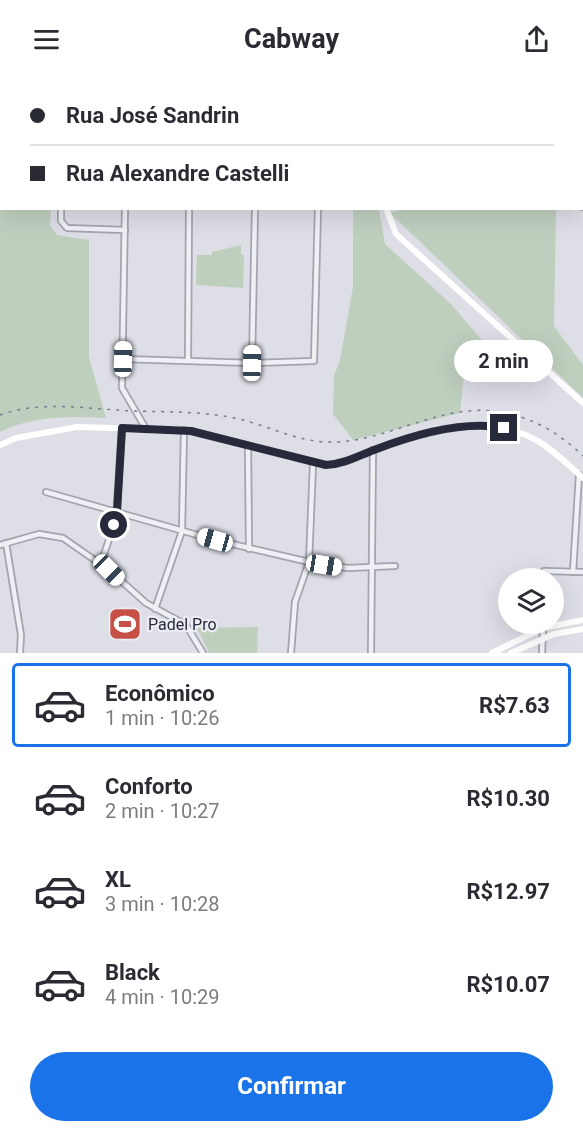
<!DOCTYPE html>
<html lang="pt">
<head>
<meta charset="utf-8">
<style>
  :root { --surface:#fff; --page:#f2f2f3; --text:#2b2b33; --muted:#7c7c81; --line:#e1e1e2; --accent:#1a73e8 }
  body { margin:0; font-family:Roboto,sans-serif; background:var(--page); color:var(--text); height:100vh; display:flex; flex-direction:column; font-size:22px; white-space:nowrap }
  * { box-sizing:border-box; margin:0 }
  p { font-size:20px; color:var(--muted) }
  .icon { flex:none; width:33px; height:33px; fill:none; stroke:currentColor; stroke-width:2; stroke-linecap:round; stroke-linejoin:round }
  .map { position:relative; height:575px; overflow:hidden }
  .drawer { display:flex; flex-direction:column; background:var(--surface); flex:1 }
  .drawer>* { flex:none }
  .banner { position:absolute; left:0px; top:0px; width:584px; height:132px; box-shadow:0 6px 24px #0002; display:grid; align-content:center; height:132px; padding:0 30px; background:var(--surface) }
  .fabs { position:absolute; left:498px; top:490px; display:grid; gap:12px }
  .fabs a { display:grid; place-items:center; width:66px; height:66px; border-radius:50%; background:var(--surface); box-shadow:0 6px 24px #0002; font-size:30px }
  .end { position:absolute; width:27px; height:27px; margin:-14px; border:8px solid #272a3b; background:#fff; box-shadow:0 0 0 3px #fff }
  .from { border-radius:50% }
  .bubble { position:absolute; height:42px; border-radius:21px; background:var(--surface); box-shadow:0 6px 24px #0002; font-size:20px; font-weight:700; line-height:42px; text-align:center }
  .car { position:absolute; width:18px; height:36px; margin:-18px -9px; border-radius:8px; box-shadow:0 0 4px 2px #0007; background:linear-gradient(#fff 24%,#345 0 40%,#fff 0 76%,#345 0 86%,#fff 0) }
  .banner b { display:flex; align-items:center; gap:21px; height:57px; font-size:22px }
  .banner b+b { border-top:2px solid var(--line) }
  .banner i { width:15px; height:15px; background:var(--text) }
  ul { padding:10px 0 0; list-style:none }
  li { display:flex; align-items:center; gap:18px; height:84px; margin:0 12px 9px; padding:0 18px; border:3px solid transparent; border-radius:6px }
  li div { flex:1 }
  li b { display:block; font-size:22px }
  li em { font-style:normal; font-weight:700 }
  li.active { border-color:var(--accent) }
  li>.icon { width:54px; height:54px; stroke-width:1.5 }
  .button { display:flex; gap:12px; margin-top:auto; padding:12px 30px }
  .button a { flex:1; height:69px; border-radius:36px; background:var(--accent); color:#fff; font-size:24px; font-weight:700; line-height:69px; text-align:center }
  header { display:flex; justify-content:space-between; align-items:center; height:78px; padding:0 30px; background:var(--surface); font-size:27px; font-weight:700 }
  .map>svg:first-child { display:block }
  .green { fill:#bfcfbe }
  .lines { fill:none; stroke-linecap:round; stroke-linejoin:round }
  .street-casing { stroke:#a3a4af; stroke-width:8 }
  .street { stroke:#eff0f4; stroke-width:4.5 }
  .secondary { stroke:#fff; stroke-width:6 }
  .rail { stroke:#777b8e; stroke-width:1.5; stroke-dasharray:3 6; stroke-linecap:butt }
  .route { stroke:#272a3b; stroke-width:8 }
  .labels { text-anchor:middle; stroke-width:4.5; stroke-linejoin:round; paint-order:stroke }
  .poi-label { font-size:16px; fill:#272a3b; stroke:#ecedf4; text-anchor:start }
</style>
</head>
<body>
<header><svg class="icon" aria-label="menu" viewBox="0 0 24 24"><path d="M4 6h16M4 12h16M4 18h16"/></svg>Cabway<svg class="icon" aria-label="share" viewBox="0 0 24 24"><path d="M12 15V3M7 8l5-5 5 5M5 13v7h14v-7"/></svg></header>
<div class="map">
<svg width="583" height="575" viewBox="0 0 583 575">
  <rect width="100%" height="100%" fill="#dddee6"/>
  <!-- green -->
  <g class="green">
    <path d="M2 0H57L2 2V130L51 131 50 147 57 157 89 162V279L106 340C71 338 32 338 0 354V2Z"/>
    <path d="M425 0H559L424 2Z"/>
    <path d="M408 130 556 131 554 248 583 287V320L390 135Z"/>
    <path d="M353 131H379L385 166 451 226 486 267V282L465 286 460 335 353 362 333 336 334 297 340 283 353 209Z"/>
    <path d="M241 167V177H244L243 210 196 207 197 177H212V174Z"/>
    <path d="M258 549 257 575H209L197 550Z"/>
  </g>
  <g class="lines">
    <!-- street casing -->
    <g class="street-casing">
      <g id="street">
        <path d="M64 2V0"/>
        <path d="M128 2V0"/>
        <path d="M191 2V0"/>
        <path d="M321 2V0"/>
        <path d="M384 2V0"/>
        <path d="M582 129H583"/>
        <path d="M61 130V143L67 150 125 152"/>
        <path d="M125 130 122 310 146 351"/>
        <path d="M123 281 252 285 314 283 318 130"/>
        <path d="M188 283 189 130"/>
        <path d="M252 285 255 130"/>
        <path d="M248 368 249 471"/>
        <path d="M46 414 215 462 309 484 348 490 395 488"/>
        <path d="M6 465 21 557 20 575"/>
        <path d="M0 467 39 456 63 460 109 492 146 525 186 547 203 575"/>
        <path d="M101 485 116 441 122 350"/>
        <path d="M544 493 583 494"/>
        <path d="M573 494 579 397"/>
        <path d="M155 531 182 453 184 352"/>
        <path d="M291 575 295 524 309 484 313 386"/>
        <path d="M371 575 373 372"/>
        <path d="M542 575 543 550"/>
      </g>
    </g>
    <!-- street -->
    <use href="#street" class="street"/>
    <!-- secondary -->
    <g class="secondary">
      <path d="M143 0 145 2"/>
      <path d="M386 130 396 156 583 325"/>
      <path d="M0 367 16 360 77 349 184 352 326 387C347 386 363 375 383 369 433 353 487 335 536 362 554 372 568 387 583 400"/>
      <path d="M492 575 543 550 583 542"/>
      <path d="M511 575 554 556 583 551"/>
    </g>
    <!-- rail -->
    <path class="rail" d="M0 337C40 322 89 331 131 333 168 334 203 333 239 341 268 348 297 363 327 364 383 366 436 327 492 333 529 337 557 353 583 378"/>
  </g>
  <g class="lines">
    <!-- route -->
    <path class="route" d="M114 447 117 434 122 350 191 353 326 387C344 386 358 378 374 372 413 357 463 342 504 350"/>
  </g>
  <!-- icons -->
  <defs>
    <g id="stadium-square" transform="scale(1.725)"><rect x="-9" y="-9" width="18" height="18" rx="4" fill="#c64f46" stroke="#ecedf4"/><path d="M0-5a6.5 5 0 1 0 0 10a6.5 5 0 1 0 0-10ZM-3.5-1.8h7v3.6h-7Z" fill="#fff"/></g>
  </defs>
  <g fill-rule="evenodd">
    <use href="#stadium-square" x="125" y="546"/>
  </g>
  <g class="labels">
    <!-- poi labels -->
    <g class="poi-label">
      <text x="148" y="552">Padel Pro</text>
    </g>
  </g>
</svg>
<div class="fabs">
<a><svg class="icon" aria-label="layers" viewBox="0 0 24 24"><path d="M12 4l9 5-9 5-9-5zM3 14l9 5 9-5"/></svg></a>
</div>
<i class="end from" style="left:114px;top:447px"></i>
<i class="end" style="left:504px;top:350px"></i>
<div class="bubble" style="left:454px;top:262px;width:99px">2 min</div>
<i class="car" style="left:123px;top:281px;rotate:1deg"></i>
<i class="car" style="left:252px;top:285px;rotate:1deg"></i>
<i class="car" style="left:215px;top:462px;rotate:286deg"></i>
<i class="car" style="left:324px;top:487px;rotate:99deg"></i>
<i class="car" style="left:109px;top:492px;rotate:135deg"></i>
<div class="banner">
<b><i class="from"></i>Rua José Sandrin</b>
<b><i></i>Rua Alexandre Castelli</b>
</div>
</div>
<section class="drawer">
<ul>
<li class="active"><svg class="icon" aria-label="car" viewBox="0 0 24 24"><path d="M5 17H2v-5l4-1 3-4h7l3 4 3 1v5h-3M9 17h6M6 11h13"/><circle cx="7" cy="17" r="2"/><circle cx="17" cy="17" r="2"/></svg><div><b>Econômico</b><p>1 min · 10:26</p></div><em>R$7.63</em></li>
<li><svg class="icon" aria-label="car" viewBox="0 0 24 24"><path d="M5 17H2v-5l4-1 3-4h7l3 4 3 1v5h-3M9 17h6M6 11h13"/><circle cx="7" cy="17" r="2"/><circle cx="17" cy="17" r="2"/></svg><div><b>Conforto</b><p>2 min · 10:27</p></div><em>R$10.30</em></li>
<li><svg class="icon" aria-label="car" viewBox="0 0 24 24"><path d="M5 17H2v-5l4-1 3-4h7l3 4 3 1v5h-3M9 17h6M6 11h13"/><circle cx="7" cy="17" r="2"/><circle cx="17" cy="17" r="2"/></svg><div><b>XL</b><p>3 min · 10:28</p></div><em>R$12.97</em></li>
<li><svg class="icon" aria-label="car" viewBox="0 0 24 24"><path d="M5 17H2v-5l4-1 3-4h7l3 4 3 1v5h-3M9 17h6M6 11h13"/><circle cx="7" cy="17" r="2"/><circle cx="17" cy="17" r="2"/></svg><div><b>Black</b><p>4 min · 10:29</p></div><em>R$10.07</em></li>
</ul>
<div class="button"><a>Confirmar</a></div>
</section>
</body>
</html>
